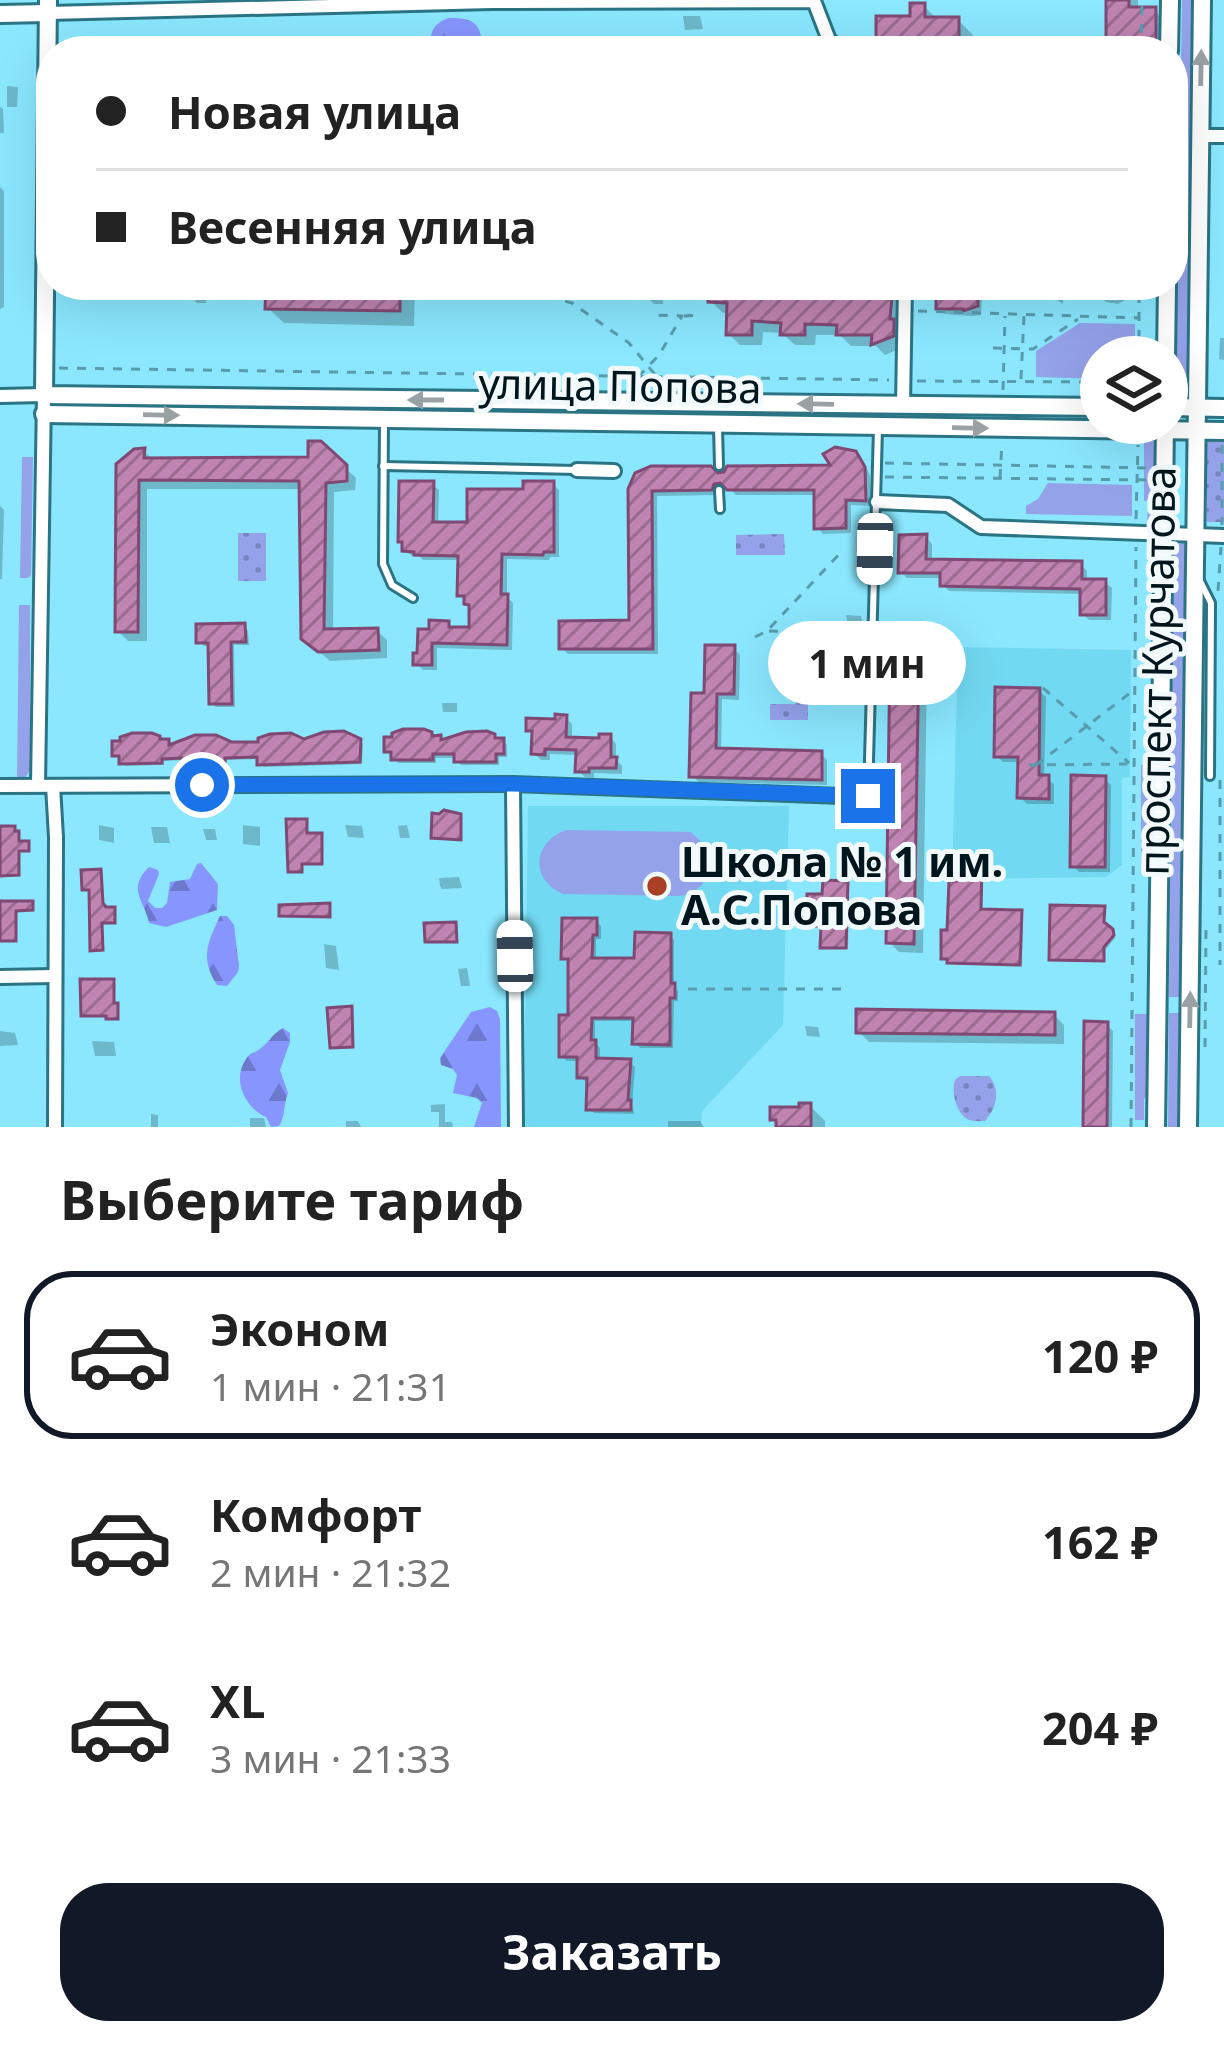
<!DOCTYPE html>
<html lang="ru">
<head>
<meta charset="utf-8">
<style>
  :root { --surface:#fff; --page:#f2f2f2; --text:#222; --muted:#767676; --line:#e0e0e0; --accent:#111827 }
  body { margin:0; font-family:"Noto Sans",sans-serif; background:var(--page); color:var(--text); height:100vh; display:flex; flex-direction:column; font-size:45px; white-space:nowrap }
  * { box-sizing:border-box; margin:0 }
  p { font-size:39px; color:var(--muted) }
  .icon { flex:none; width:66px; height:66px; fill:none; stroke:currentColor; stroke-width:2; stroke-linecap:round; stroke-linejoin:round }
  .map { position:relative; height:1127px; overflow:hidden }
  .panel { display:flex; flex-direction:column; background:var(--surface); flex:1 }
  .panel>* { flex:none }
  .hud { position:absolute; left:36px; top:36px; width:1152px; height:264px; border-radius:48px; box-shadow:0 12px 48px #0002; display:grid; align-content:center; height:264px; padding:0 60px; background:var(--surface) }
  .tools { position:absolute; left:1080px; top:336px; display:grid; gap:24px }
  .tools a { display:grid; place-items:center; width:108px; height:108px; border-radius:50%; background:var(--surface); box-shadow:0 12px 48px #0002; font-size:60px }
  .end { position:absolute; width:54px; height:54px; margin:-27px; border:15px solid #1a73e8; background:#fff; box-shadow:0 0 0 6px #fff }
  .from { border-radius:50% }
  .bubble { position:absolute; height:84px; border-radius:42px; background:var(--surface); box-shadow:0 12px 48px #0002; font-size:39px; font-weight:700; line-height:84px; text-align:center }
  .car { position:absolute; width:36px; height:72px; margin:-36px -18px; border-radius:15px; box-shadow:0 0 9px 3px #0007; background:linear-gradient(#fff 24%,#345 0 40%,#fff 0 76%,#345 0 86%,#fff 0) }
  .hud b { display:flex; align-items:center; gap:42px; height:114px; font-size:45px }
  .hud b+b { border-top:3px solid var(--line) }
  .hud i { width:30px; height:30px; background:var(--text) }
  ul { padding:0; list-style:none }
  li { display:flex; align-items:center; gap:36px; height:168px; margin:0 24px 18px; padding:0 36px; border:6px solid transparent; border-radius:48px }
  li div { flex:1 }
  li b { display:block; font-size:45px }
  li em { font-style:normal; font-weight:700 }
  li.on { border-color:var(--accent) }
  li>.icon { width:108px; height:108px; stroke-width:1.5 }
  h2 { padding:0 60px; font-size:54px; line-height:144px }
  .action { display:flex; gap:24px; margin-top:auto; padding:24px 60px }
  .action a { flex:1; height:138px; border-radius:48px; background:var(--accent); color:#fff; font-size:48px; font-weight:700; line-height:138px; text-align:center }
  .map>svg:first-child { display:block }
  .built { fill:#72d9f2 }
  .grass { fill:#94a2ea }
  .forest { fill:url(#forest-firs) }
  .park { fill:url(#park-dots) }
  .shadow { fill:#0003 }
  .building { fill:url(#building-hatch); stroke:#7f4973; stroke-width:3 }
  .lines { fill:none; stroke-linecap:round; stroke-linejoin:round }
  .lane-casing { stroke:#2b7484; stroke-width:12 }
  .street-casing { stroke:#2b7484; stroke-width:18 }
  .secondary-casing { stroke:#2b7484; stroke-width:22 }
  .path { stroke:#599cad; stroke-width:3; stroke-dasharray:9 9; stroke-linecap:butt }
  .lane { stroke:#fff; stroke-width:6 }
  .street { stroke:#fff; stroke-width:12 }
  .secondary { stroke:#fff; stroke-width:16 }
  .oneway { fill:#99a1a4 }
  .route { stroke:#1a73e8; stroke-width:15 }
  .poi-dot { fill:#a94025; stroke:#f1f9fb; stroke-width:4.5 }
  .labels { text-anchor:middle; stroke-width:10; stroke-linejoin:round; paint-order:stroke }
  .street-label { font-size:42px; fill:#00151c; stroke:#f1f9fb }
  .poi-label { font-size:42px; font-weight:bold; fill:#00151c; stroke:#f1f9fb; text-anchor:start }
</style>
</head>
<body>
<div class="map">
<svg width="1224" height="1127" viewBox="0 0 1224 1127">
  <defs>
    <pattern id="forest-firs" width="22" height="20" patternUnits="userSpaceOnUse" patternTransform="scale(3)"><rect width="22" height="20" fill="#8796fe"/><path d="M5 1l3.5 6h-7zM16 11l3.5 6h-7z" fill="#6c79cd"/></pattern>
    <pattern id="park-dots" width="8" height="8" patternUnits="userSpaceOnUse" patternTransform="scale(3)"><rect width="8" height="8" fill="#94a2ea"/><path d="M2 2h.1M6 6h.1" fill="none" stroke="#7683bd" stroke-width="1.8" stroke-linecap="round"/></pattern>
    <pattern id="building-hatch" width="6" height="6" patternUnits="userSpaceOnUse" patternTransform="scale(3)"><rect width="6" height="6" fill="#bf84b1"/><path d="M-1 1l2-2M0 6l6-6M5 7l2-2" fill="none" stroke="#996b8f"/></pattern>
  </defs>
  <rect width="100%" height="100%" fill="#8ae7fe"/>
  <!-- built -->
  <g class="built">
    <path d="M958 647 1131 650 1130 777 1122 778V865L1106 877 952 879Z"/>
    <path d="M528 806H789L783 1025 702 1111 701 1127H524Z"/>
  </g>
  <!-- grass -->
  <g class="grass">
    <path d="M1182 0H1193L1190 227H1179Z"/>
    <path d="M1177 246H1190L1189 374H1176Z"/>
    <path d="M1080 323 1135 324V357H1101V379L1036 377V351Z"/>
    <path d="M1144 438H1150L1156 445 1155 527H1147L1148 501H1144Z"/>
    <path d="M22 457H33L31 575 28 578H20Z"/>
    <path d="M1048 483 1132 485V516L1026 514V506L1038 499Z"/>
    <path d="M1187 543 1181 997H1169L1174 544Z"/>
    <path d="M19 605H30V771L22 781 17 780Z"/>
    <path d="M1145 758H1152L1154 763V872L1141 874V765L1145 764Z"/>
    <path d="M566 830 691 832 708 848 711 862 702 885 693 892 681 896 563 894C529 879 533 842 566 830Z"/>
    <path d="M1169 1013H1181L1180 1127H1168Z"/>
    <path d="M1135 1014H1151V1092L1144 1099V1120H1135Z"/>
  </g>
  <!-- forest -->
  <g class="forest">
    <path d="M449 18C476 18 481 24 483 51H431C429 34 432 23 449 18Z"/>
    <path d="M201 863 218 884 217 910 166 927 149 923C145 901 126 889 149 867L158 870 159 874 148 901 155 908H162L167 903 170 882 190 879 197 864Z"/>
    <path d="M220 916H227L234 925 239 966 238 972 227 986 217 985C200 959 207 943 220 916Z"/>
    <path d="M490 1007 497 1011 500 1019 501 1127H474L482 1103 477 1098 453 1093 457 1075 453 1069 441 1065 440 1058 471 1012Z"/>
    <path d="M283 1028 290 1033V1042L280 1070 288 1093C283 1105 286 1115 279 1126L271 1127 266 1117C246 1108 231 1081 246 1059 253 1049 251 1056 261 1048 270 1041 272 1034 283 1028Z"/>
  </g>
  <!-- park -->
  <g class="park">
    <path d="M1206 440H1224V522H1207Z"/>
    <rect x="238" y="533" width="28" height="48"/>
    <path d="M784 534 785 555H736V535Z"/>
    <path d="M797 687H818V702H808V720H770V704H796Z"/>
    <path d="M960 1076H989C1001 1091 997 1107 985 1121 980 1121 972 1122 967 1119 956 1112 951 1091 955 1080Z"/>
  </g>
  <!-- shadow -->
  <g class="shadow">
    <path d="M1109 0H1138V10H1154L1164 20V51H1109Z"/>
    <path d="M924 6 938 20H958L979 41V51H889L879 40 913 19Z"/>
    <path d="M683 16H700L703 29 685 30Z"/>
    <path d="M1025 39H1032L1038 46H1067L1072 51H990V45L1025 46Z"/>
    <path d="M7 86 18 87 17 107H7Z"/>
    <path d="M0 107 3 109 4 133H0Z"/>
    <path d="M0 187 4 191V307L0 309Z"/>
    <path d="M190 285H227L234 292V299H206V303H197L190 297Z"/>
    <path d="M382 285H415L414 326 284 323 268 308Z"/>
    <path d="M648 285H685L691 292V299H663V304H654L647 297Z"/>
    <path d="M711 285H897L904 291V347L885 355 876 346H851L840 335H816L815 345H795L782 333 763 332 762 345H740L729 334V313H723L711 301Z"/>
    <path d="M939 285H1131L1129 298 1118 304 1106 302 1100 297H1063V304L1048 294V286H1029V297H1009L1003 290V286L983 285 981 315 972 316 945 314 939 308Z"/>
    <path d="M1220 338H1224V360L1219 359Z"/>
    <path d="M319 444 356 478 355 490 334 492 333 632 377 631 387 640V658L330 661 315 648 302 489H147V641H128L118 631 119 466 144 451 154 461 311 460Z"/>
    <path d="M854 453 866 466 870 476 871 506 851 505V533L823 534 817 527V495H736L728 487 720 490 717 495 657 496 658 654H568L562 648 632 623 631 490 718 477 836 468Z"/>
    <path d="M432 484 439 490 438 525H470L526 492 553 484 559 490V557H550L549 560 507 559V597L513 603 512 650 437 648V670H423L416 663V656L448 624 453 630H472V608L460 595 461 560H423L420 557 412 556 405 550Z"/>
    <path d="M0 506 4 510 2 579H0Z"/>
    <path d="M926 537 932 544V563L1080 564 1087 571V582H1105L1112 588 1111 620H1089L1083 614V594L949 591 943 585V578H907L901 572Z"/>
    <path d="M846 615 861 616 863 625H848Z"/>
    <path d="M244 626 248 631 249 645H234L235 707H216L212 703 211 646H204L199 641Z"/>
    <path d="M734 648 740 655 739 700 722 699 721 752 821 754 827 760V785L699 782 692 776 707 696Z"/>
    <path d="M917 653 927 663 923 953 899 952 889 942Z"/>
    <path d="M1039 691 1046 697 1044 778 1054 784V804H1027L1020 797 1021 762H1003L997 756Z"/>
    <path d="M442 703H457V712H443Z"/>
    <path d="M566 718 572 724V740L610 737 616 744V760L622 766V774L594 773V778L585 777 578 771 579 755 550 754V760H541L534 753 535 736 529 730Z"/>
    <path d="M440 738 444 742 503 741 507 745V757H499V765H461L457 758H436V763H398L387 751Z"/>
    <path d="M359 741 363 745 362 764 264 767 260 759 227 760V767L189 768 185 760 164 761V765L125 766 122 758 115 755 167 742 172 747Z"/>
    <path d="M1105 779 1111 785 1110 872H1079L1073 866Z"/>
    <path d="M99 825 114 828V843L99 840Z"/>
    <path d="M243 825 260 827V846L243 844Z"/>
    <path d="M345 825 362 826 364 838 348 837Z"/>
    <path d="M407 825 410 838H400L398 826Z"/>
    <path d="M151 827H167L170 843H154Z"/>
    <path d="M203 829H215L217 840H206Z"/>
    <path d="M981 867 983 870 982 912 1023 915 1022 966 952 964 944 958 950 933Z"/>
    <path d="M459 877 462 888 442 889 440 886 439 878Z"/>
    <path d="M847 884 849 887 848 949H826L823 947 824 927 809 925 825 897Z"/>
    <path d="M1103 909 1106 927 1114 934 1115 938 1105 950V962L1054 961 1052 959Z"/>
    <path d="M596 921 601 926V939H596V961H637L670 936 674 940V987L678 991V1001H674L673 1048H640L635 1043 636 1021H595V1043L600 1048V1061L630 1062 635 1067 632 1105 634 1114 594 1113 589 1108 590 1081H585L580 1076V1061H567L562 1056 571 1018 569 962 564 958Z"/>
    <path d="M324 944 336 946 339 970 326 968Z"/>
    <path d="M467 968 470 986H461L458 969Z"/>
    <path d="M1054 1015 1064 1025V1044L869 1042 859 1032Z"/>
    <path d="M1107 1025 1113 1031 1112 1127H1086Z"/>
    <path d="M805 1026 818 1027 820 1037 807 1036Z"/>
    <path d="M0 1031 15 1033 18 1045 0 1046Z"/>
    <path d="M92 1041 114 1042 116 1056H95Z"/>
    <path d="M445 1104V1122H452L453 1127H439V1112H431V1105Z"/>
    <path d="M810 1106 825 1121V1127H779L773 1118Z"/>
    <path d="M151 1114 158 1115V1127H151Z"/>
    <path d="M250 1118H264L266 1127H250Z"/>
    <path d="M346 1121H358L361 1127H346Z"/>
    <path d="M668 1121H700L704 1127H668Z"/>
  </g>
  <!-- building -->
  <g class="building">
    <path d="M1106 0H1129V7H1156V43H1129V51H1106Z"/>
    <path d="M910 3H925V17H959V43L876 42V16H910Z"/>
    <path d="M266 285H400V311L265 309Z"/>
    <path d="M708 285H893L890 319H894V336L871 345 872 335H836L837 325 805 324V335H780L781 323 752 321V335H726L727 303 708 302Z"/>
    <path d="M936 285H978V306L963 311V309H936Z"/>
    <path d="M308 441H321L347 465V481L326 483 324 629 378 628 379 650 318 652 301 639 299 481 139 480 138 632H115L116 464 134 449 145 448 144 458 308 457Z"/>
    <path d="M835 447 856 451 865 467 866 501 846 500V528L814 529V490H727L720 483 714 484 712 490 652 491 653 649H559V621L629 620 628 489 635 473 651 466H711L718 473 724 472 727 466 830 465 823 454Z"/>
    <path d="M399 481H434L433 522H467V489H523V481H554V552H544L543 555 502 554 501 594H508L507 645 432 643V665H413V653H417L418 629H429V620L449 621V627H469V605L464 604V596H457L458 556 414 555V552L402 551V542H398Z"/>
    <path d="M927 534 926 559 1082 561V579H1106V615H1080V589L940 586V573H898L899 535Z"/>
    <path d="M245 623 246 642H231L232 704H209L208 643H196V624Z"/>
    <path d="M705 645H735L734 694H717L716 748 822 751V780L689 777 691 693H704Z"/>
    <path d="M890 650H919L914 944 886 943Z"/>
    <path d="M995 687 1040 688 1039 775H1049V799L1017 798 1018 757H994Z"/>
    <path d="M555 714 567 715 566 737 599 738V734H611V757H617L616 768H589V772H575L576 750 545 749V755L531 754 532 731H526V718L555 719Z"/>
    <path d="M403 729H424L432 732V736L441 735V740L466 732 487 731 495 734V738H504V754H496V762H454V754H433V760H391V752H384V737H392V733Z"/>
    <path d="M344 731 361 739 360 762 257 765V757L225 758V765L182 766V758L162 759V763L119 764V756H112V741H120V737L132 733H152L160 736V739H169V745L195 735H216L232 742H258V738L270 734 291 733 304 739 324 732Z"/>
    <path d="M1071 775 1106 776 1105 867H1070Z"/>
    <path d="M444 810 461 814V840L431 838 432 813 439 814Z"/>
    <path d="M286 819H307V833H322V864H302V872H288Z"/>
    <path d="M0 826H15V831H19V841H29V851H19V875L0 876Z"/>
    <path d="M982 864 981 909 1022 910 1020 965 947 963V959H941V930H947L949 881H957V865Z"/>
    <path d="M101 869 103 903 106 907H115V923H102L103 950 90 951 89 890H82L81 870Z"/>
    <path d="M823 880 848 881 846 948H820L821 926H806L807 894H822Z"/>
    <path d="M0 901H33V910L16 911V941H0Z"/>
    <path d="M330 903V917L279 916V905Z"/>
    <path d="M1050 905 1105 906 1104 922 1113 929 1114 935 1104 947V961L1049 960Z"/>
    <path d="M562 918H597V935H593L592 958H634L635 932 671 933V983H675V998H670V1045L632 1044 633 1018H592L591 1040H596V1058L631 1059 628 1100H631V1110H586L587 1078H577V1057H559V1015H568V959H561Z"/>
    <path d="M456 922 457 942H425L424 923Z"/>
    <path d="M80 979H114V1003H118V1019H106V1016H81Z"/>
    <path d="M352 1006 353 1047 330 1048 327 1008Z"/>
    <path d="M856 1009 1055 1012V1035L856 1033Z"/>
    <path d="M1084 1021 1108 1022 1107 1127H1083Z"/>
    <path d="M799 1103H811V1127H776V1120H770V1107H799Z"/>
  </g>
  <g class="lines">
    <!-- lane casing -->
    <g class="lane-casing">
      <g id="lane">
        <path d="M384 422 383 564 392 585 413 598"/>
        <path d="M718 427 719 466"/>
        <path d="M383 466 577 470"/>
        <path d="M719 490 720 509"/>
        <path d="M1200 581 1211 603 1210 776"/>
        <path d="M868 797 878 428"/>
      </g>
    </g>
    <!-- street casing -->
    <g class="street-casing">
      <g id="street">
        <path d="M48 13 492 2 814 1 829 40 844 51"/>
        <path d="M1200 136H1224"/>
        <path d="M0 396 44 395 38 785"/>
        <path d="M903 405 905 285"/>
        <path d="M577 470 614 471"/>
        <path d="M877 502 948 505 981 527 1224 536"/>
        <path d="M513 784 516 1127"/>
        <path d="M0 786 513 784 868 797"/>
        <path d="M53 786 56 837 55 1127"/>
        <path d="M0 977 54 976"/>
      </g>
    </g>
    <!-- secondary casing -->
    <g class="secondary-casing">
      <g id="secondary">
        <path d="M48 0 44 395 1101 407"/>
        <path d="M0 14 48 13"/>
        <path d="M1169 51 1170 0"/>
        <path d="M1166 357 1167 285"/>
        <path d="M1167 407 1224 408"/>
        <path d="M44 414 1224 431"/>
        <path d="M1156 1127 1165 424"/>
        <path d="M1188 1127 1202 0"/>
      </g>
    </g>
    <!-- path -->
    <g class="path">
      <path d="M1141 51 1142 0"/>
      <path d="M513 287 572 303 629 343 657 377"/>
      <path d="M918 311 1139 318"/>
      <path d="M684 316 701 315"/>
      <path d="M993 348 1033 349 1078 319"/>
      <path d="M1139 357V285"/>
      <path d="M59 368 889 380"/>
      <path d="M638 377 659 355 682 316 651 315"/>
      <path d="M1021 379 1024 316"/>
      <path d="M917 381 1101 382"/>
      <path d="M1167 383H1180"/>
      <path d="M1003 390 1005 316"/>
      <path d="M1222 445V525"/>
      <path d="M885 463 1152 468"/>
      <path d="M885 477 1151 480"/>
      <path d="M1000 478 1002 442"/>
      <path d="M1136 519 1138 445"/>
      <path d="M1218 591 1221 547"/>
      <path d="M769 631 861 633"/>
      <path d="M755 637 767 631 844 549"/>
      <path d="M1043 688 1129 763"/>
      <path d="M1029 765 1127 764"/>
      <path d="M1036 765 1134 690"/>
      <path d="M1220 780V965"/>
      <path d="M688 989H844"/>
      <path d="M1205 1047 1206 925"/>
      <path d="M1131 1127 1136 547"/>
    </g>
    <!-- lane -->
    <use href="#lane" class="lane"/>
    <!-- street -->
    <use href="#street" class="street"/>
    <!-- secondary -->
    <use href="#secondary" class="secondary"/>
  </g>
  <!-- one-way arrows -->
  <defs><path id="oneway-solid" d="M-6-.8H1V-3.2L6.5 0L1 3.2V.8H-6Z" transform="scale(3)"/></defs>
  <g class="oneway">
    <use href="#oneway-solid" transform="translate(1201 68) rotate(-89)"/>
    <use href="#oneway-solid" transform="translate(426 400) rotate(-180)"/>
    <use href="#oneway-solid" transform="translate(816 404) rotate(-179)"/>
    <use href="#oneway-solid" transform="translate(161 415) rotate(1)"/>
    <use href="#oneway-solid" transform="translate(970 428) rotate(1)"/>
    <use href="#oneway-solid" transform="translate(1190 1010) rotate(-89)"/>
  </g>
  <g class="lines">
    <!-- route -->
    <path class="route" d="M202 785 513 784 868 796"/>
  </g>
  <!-- markers -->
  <circle class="poi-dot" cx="657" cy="886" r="12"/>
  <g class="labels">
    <!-- street labels -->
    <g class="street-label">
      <text transform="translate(620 386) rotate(1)" y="15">улица Попова</text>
      <text transform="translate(1157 671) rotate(-89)" y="15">проспект Курчатова</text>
    </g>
    <!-- poi labels -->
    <g class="poi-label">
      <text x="681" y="877">Школа № 1 им.<tspan x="681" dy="48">А.С.Попова</tspan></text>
    </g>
  </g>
</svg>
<div class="tools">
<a><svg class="icon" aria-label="layers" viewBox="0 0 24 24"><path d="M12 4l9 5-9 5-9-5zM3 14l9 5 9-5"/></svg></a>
</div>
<i class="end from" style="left:202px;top:785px"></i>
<i class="end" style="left:868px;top:796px"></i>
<div class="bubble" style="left:768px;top:621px;width:198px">1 мин</div>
<i class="car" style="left:875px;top:549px;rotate:181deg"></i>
<i class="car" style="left:515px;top:956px;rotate:359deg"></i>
<div class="hud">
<b><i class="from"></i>Новая улица</b>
<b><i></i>Весенняя улица</b>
</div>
</div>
<section class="panel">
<h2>Выберите тариф</h2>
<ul>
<li class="on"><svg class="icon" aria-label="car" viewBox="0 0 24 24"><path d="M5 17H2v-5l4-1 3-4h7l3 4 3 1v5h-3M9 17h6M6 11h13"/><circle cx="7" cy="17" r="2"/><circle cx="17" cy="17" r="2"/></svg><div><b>Эконом</b><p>1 мин · 21:31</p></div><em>120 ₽</em></li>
<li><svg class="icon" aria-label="car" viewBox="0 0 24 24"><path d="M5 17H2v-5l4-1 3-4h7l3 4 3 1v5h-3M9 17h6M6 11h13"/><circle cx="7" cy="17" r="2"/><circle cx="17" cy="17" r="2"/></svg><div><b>Комфорт</b><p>2 мин · 21:32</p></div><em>162 ₽</em></li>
<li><svg class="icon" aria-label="car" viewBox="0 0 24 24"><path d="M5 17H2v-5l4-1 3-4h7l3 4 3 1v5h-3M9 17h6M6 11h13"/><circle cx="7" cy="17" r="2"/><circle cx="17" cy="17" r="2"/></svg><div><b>XL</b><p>3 мин · 21:33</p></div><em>204 ₽</em></li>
</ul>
<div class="action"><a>Заказать</a></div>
</section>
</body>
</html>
